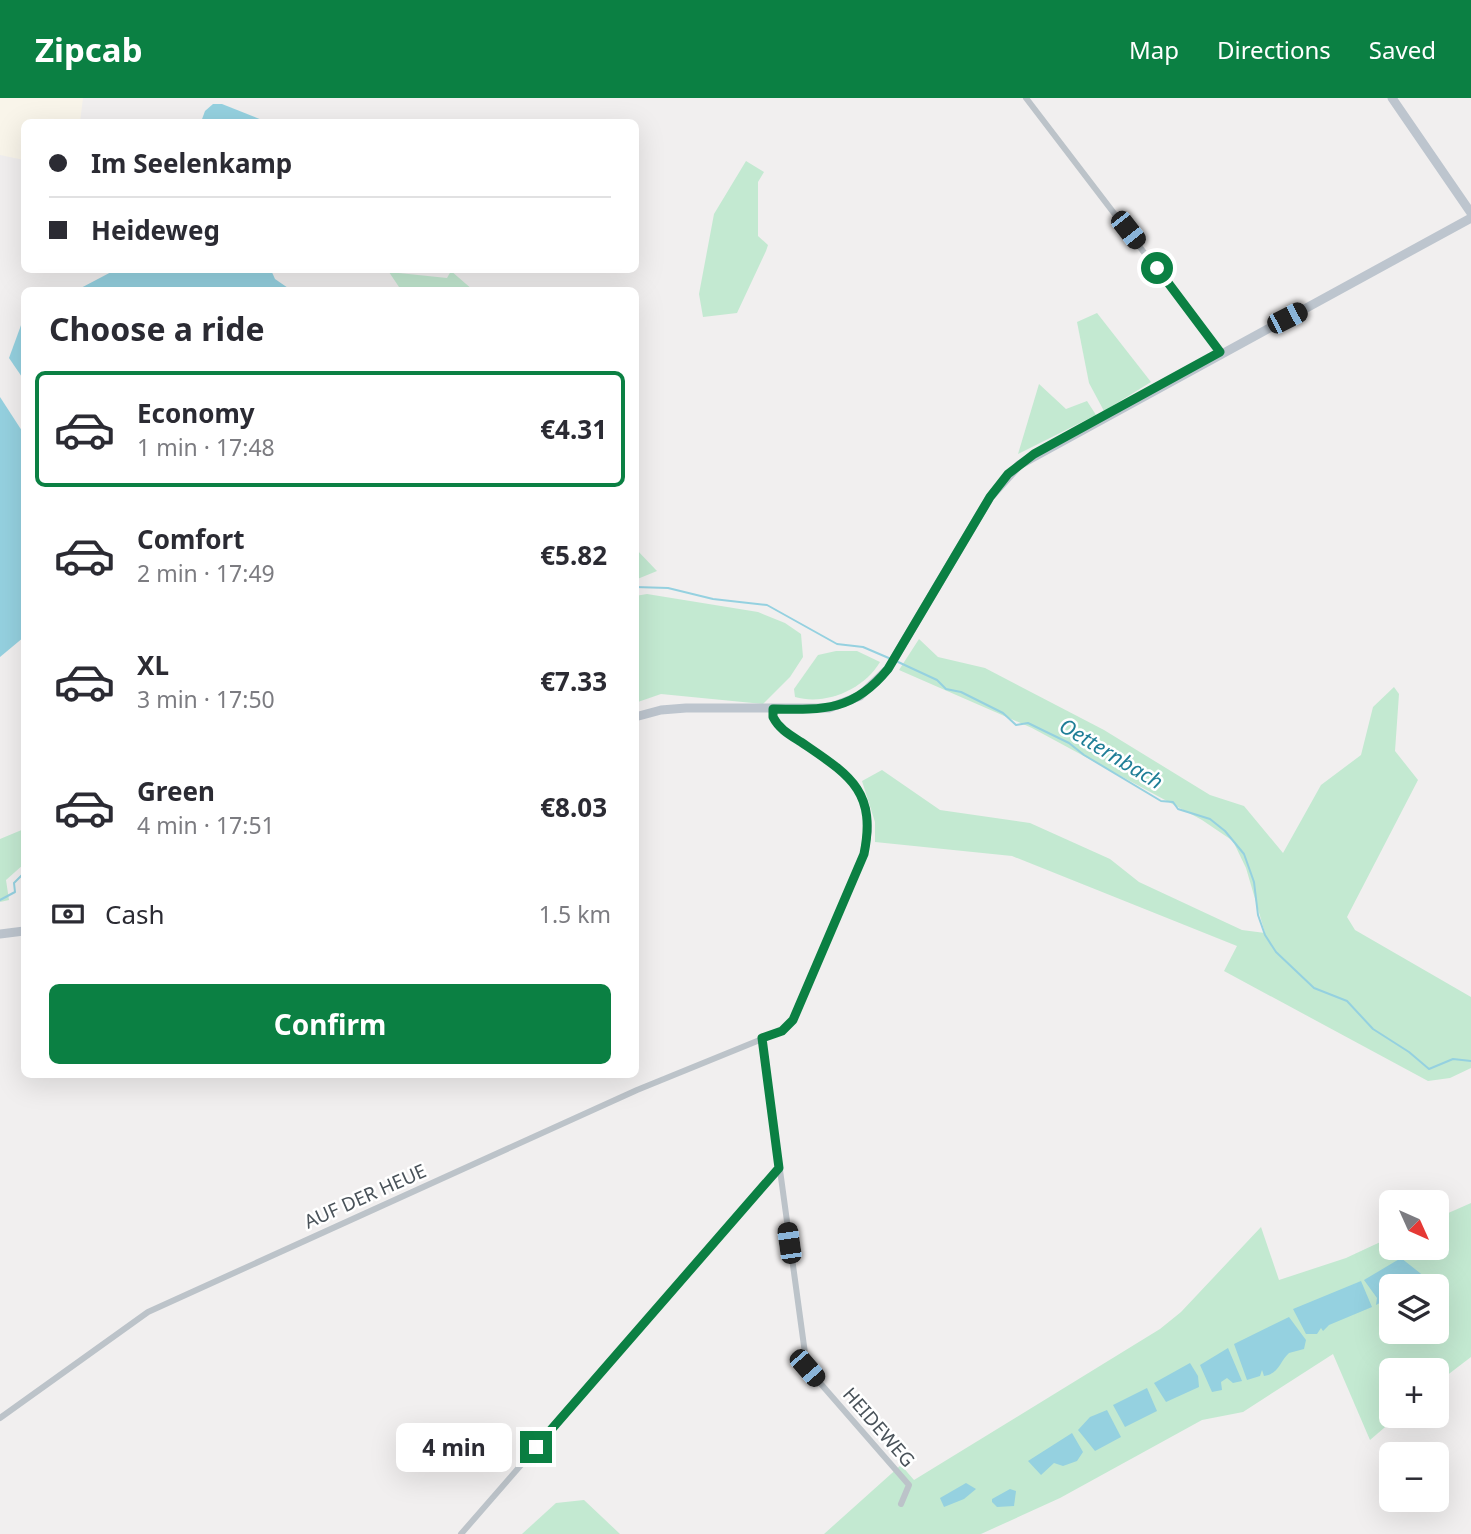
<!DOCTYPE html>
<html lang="en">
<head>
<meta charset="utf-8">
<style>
  :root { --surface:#fff; --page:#f7f7f7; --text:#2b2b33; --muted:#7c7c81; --line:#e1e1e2; --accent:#0b8043 }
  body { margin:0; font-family:"Noto Sans",sans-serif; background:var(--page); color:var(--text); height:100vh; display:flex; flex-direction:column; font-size:26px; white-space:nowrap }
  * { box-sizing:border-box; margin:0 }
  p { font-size:23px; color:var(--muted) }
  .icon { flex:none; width:38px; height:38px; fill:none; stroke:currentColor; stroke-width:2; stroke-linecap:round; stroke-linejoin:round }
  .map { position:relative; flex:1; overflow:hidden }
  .side { position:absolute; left:21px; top:189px; width:618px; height:791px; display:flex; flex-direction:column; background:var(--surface); border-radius:10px; box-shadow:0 7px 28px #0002 }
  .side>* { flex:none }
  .guide { position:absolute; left:21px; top:21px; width:618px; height:154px; border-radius:10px; box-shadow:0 7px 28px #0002; display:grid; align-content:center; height:154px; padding:0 28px; background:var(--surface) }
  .needle { width:46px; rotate:135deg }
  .controls { position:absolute; left:1379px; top:1092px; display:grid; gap:14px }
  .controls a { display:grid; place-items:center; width:70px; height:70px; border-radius:10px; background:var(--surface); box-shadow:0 7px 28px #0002; font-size:35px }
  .end { position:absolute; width:32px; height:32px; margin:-16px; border:9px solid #0b8043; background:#fff; box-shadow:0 0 0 4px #fff }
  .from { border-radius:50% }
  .bubble { position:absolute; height:49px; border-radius:10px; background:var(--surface); box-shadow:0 7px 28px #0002; font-size:23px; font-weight:700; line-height:49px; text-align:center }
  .car { position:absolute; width:21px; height:42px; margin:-21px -10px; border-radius:9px; box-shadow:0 0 5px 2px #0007; background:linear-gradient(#222 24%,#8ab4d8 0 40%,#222 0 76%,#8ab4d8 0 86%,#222 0) }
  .guide b { display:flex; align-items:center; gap:24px; height:66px; font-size:26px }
  .guide b+b { border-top:2px solid var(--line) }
  .guide i { width:18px; height:18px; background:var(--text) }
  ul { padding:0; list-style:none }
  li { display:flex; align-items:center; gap:21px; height:116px; margin:0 14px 10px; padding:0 14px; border:4px solid transparent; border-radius:10px }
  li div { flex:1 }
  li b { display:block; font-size:26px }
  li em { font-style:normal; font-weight:700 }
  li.active { border-color:var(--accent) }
  li>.icon { width:63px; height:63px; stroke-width:1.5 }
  h2 { padding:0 28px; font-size:32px; line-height:84px }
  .pay { display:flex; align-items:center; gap:18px; height:77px; padding:0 28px; font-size:26px }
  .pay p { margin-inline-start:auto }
  .primary-button { display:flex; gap:14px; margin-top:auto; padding:14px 28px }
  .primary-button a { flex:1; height:80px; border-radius:10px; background:var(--accent); color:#fff; font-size:28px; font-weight:700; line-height:80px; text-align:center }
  header { display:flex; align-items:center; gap:42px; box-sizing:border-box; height:98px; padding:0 35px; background:var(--accent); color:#fff }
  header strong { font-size:33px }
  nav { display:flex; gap:38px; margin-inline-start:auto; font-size:24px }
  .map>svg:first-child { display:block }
  .commercial { fill:#f9f5ea }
  .green { fill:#c3e9d1; fill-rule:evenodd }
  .water { fill:#95d1e0 }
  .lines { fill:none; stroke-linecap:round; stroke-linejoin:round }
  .stream { stroke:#95d1e0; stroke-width:2 }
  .street { stroke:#bcc3c9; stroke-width:6 }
  .secondary { stroke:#bdc5ce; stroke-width:9 }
  .route { stroke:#0b8043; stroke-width:9 }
  .labels { text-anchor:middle; stroke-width:5; stroke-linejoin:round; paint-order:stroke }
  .street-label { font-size:19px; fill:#495259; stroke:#fff }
  .water-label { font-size:21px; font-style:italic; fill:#1f7e97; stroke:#fff }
</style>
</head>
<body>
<header>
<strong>Zipcab</strong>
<nav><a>Map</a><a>Directions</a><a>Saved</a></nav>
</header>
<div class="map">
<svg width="1471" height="1436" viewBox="0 0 1471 1436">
  <rect width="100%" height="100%" fill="#f1efef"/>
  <!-- commercial -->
  <path class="commercial" d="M0 0H83L80 24H24V62L0 57Z"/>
  <!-- green -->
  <g class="green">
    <path d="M746 63 764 74 758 84V138L768 147 766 153 737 215 703 219 699 196 714 116Z"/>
    <path d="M451 173 473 192H401L389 174 447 180Z"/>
    <path d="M1097 215 1151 284 1104 313 1089 285 1077 224Z"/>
    <path d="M1039 286 1066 311 1087 303 1096 317 1018 356Z"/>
    <path d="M635 450 657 473 635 482Z"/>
    <path d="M647 496 758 514 785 525 801 536 803 559 790 579 763 606 661 596 635 605V498Z"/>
    <path d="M919 541 938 559 985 570 1104 632 1210 697 1244 708 1283 755 1321 687 1361 657 1373 609 1394 589 1399 596 1395 653 1418 682 1347 819 1355 832 1471 899V970L1450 980 1428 983 1224 873 1237 848 1012 758 875 744V724L862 683 882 672 940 712 1030 725 1110 761 1139 784 1242 832 1265 835 1246 770 1233 743 1202 722 1032 630 899 572Z"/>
    <path d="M836 553H857L880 564C864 591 826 608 795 599L794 591 818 557Z"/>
    <path d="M24 731V766L6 782 9 802 0 804V741Z"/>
    <path d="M1471 1105V1259L1437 1285V1272H1391V1318H1398L1370 1342 1333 1256 1243 1314 1202 1322 1060 1400 981 1436H824L901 1367 914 1382 1160 1231 1181 1214 1261 1129 1279 1182 1346 1160 1391 1139V1150H1437V1120ZM1391 1188H1437V1234H1391Z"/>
    <path d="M584 1402 620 1436H522L556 1405Z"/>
  </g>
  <!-- water -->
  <g class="water">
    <path d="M213 6H222L267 24H201L205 13Z"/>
    <path d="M115 172H271L275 181 291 192H77Z"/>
    <path d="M24 219V282L9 260Z"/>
    <path d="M0 299 24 336V539L0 559Z"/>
    <path d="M1401 1160 1425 1179 1426 1185 1417 1188H1391V1199L1376 1207 1377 1200 1364 1182Z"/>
    <path d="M1361 1183 1372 1209 1329 1227 1323 1233 1321 1230 1317 1236H1306L1293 1211Z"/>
    <path d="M1289 1219 1306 1242 1304 1251 1289 1255C1280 1263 1279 1276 1264 1278L1262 1272 1260 1278 1247 1282 1234 1246Z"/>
    <path d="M1228 1250 1242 1283 1233 1285 1227 1280 1221 1284 1222 1292 1212 1294 1200 1267Z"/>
    <path d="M1190 1265 1198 1278 1199 1289 1166 1304 1154 1285Z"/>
    <path d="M1147 1290 1157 1313 1125 1329 1113 1307Z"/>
    <path d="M1107 1312 1121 1339 1095 1353 1078 1332 1090 1319Z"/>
    <path d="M1072 1335 1083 1354 1077 1363 1063 1368 1054 1365 1041 1377 1028 1363Z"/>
    <path d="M966 1385 976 1391 964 1401 944 1409 940 1400Z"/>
    <path d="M1010 1391 1016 1393 1014 1408 997 1409 992 1404V1401Z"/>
  </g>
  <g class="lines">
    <!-- stream -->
    <g class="stream">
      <path d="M635 489 668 490 713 501 767 507 837 546 863 549 891 561"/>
      <path d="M896 563 937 582 946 591 961 594 1003 615 1016 627 1028 625 1069 645 1084 657 1161 703 1173 704 1178 711 1210 721 1225 733 1244 756 1254 784 1258 817 1265 837 1276 854 1314 890 1347 903 1373 931 1409 954 1429 971 1453 961 1471 963"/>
      <path d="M0 802 15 794 14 785 24 775"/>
    </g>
    <!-- street -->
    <g class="street">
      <path d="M1026 0 1220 254"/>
      <path d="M762 940 807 1270 909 1387 901 1406"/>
      <path d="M0 1320 148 1214 637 992 782 933 792 922 864 756 869 733 867 711 860 694 840 671 783 632 775 624 773 611"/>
      <path d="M461 1436 779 1071"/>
    </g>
    <!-- secondary -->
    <g class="secondary">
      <path d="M1392 0 1471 115"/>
      <path d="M635 619 661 612 686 610H829L860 598 888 571 990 399 1019 367 1471 120"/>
      <path d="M0 836 24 833"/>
    </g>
  </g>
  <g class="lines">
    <!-- route -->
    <path class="route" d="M536 1349 779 1070 762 940 782 933 793 922 864 756C877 692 849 677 801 644 790 637 779 631 773 619V611C824 612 854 613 888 571L990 399 1008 376 1034 356 1220 254 1157 170"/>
  </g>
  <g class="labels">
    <!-- street labels -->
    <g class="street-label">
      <text transform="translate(365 1098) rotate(-24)" y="7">AUF DER HEUE</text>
      <text transform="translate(879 1329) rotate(49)" y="7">HEIDEWEG</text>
    </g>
    <!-- water labels -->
    <g class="water-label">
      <text transform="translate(1111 656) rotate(31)" y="7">Oetternbach</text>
    </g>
  </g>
</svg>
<div class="controls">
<a><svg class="needle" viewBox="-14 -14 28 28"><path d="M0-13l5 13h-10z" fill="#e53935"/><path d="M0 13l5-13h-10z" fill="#7c7c81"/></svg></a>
<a><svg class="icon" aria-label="layers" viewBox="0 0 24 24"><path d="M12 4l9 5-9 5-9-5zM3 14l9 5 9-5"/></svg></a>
<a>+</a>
<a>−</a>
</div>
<i class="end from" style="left:1157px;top:170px"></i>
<i class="end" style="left:536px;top:1349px"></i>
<div class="bubble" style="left:396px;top:1325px;width:116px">4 min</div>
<i class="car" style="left:1128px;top:132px;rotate:142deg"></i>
<i class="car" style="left:1287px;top:220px;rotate:63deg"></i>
<i class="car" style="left:789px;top:1145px;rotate:352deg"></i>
<i class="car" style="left:807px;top:1270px;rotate:139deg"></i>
<div class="guide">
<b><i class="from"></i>Im Seelenkamp</b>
<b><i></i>Heideweg</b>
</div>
<section class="side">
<h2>Choose a ride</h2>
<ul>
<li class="active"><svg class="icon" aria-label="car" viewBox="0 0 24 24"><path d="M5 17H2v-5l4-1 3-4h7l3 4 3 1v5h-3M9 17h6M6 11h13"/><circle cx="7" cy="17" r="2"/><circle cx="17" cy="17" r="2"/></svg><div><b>Economy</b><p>1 min · 17:48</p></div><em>€4.31</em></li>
<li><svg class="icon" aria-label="car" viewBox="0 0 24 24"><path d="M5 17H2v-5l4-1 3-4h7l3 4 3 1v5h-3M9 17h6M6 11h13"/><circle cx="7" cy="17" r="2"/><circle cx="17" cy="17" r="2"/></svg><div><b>Comfort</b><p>2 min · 17:49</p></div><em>€5.82</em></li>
<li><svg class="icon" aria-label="car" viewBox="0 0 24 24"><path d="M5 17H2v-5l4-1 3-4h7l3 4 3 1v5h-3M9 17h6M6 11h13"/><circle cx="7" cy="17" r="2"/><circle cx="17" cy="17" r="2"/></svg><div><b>XL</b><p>3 min · 17:50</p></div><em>€7.33</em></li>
<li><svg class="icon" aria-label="car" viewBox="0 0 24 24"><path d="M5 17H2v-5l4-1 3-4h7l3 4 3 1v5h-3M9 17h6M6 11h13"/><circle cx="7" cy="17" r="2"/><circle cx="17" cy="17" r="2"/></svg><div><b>Green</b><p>4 min · 17:51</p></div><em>€8.03</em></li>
</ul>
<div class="pay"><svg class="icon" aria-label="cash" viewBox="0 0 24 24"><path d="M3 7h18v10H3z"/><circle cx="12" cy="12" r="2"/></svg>Cash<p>1.5 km</p></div>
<div class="primary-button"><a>Confirm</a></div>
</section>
</div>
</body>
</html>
